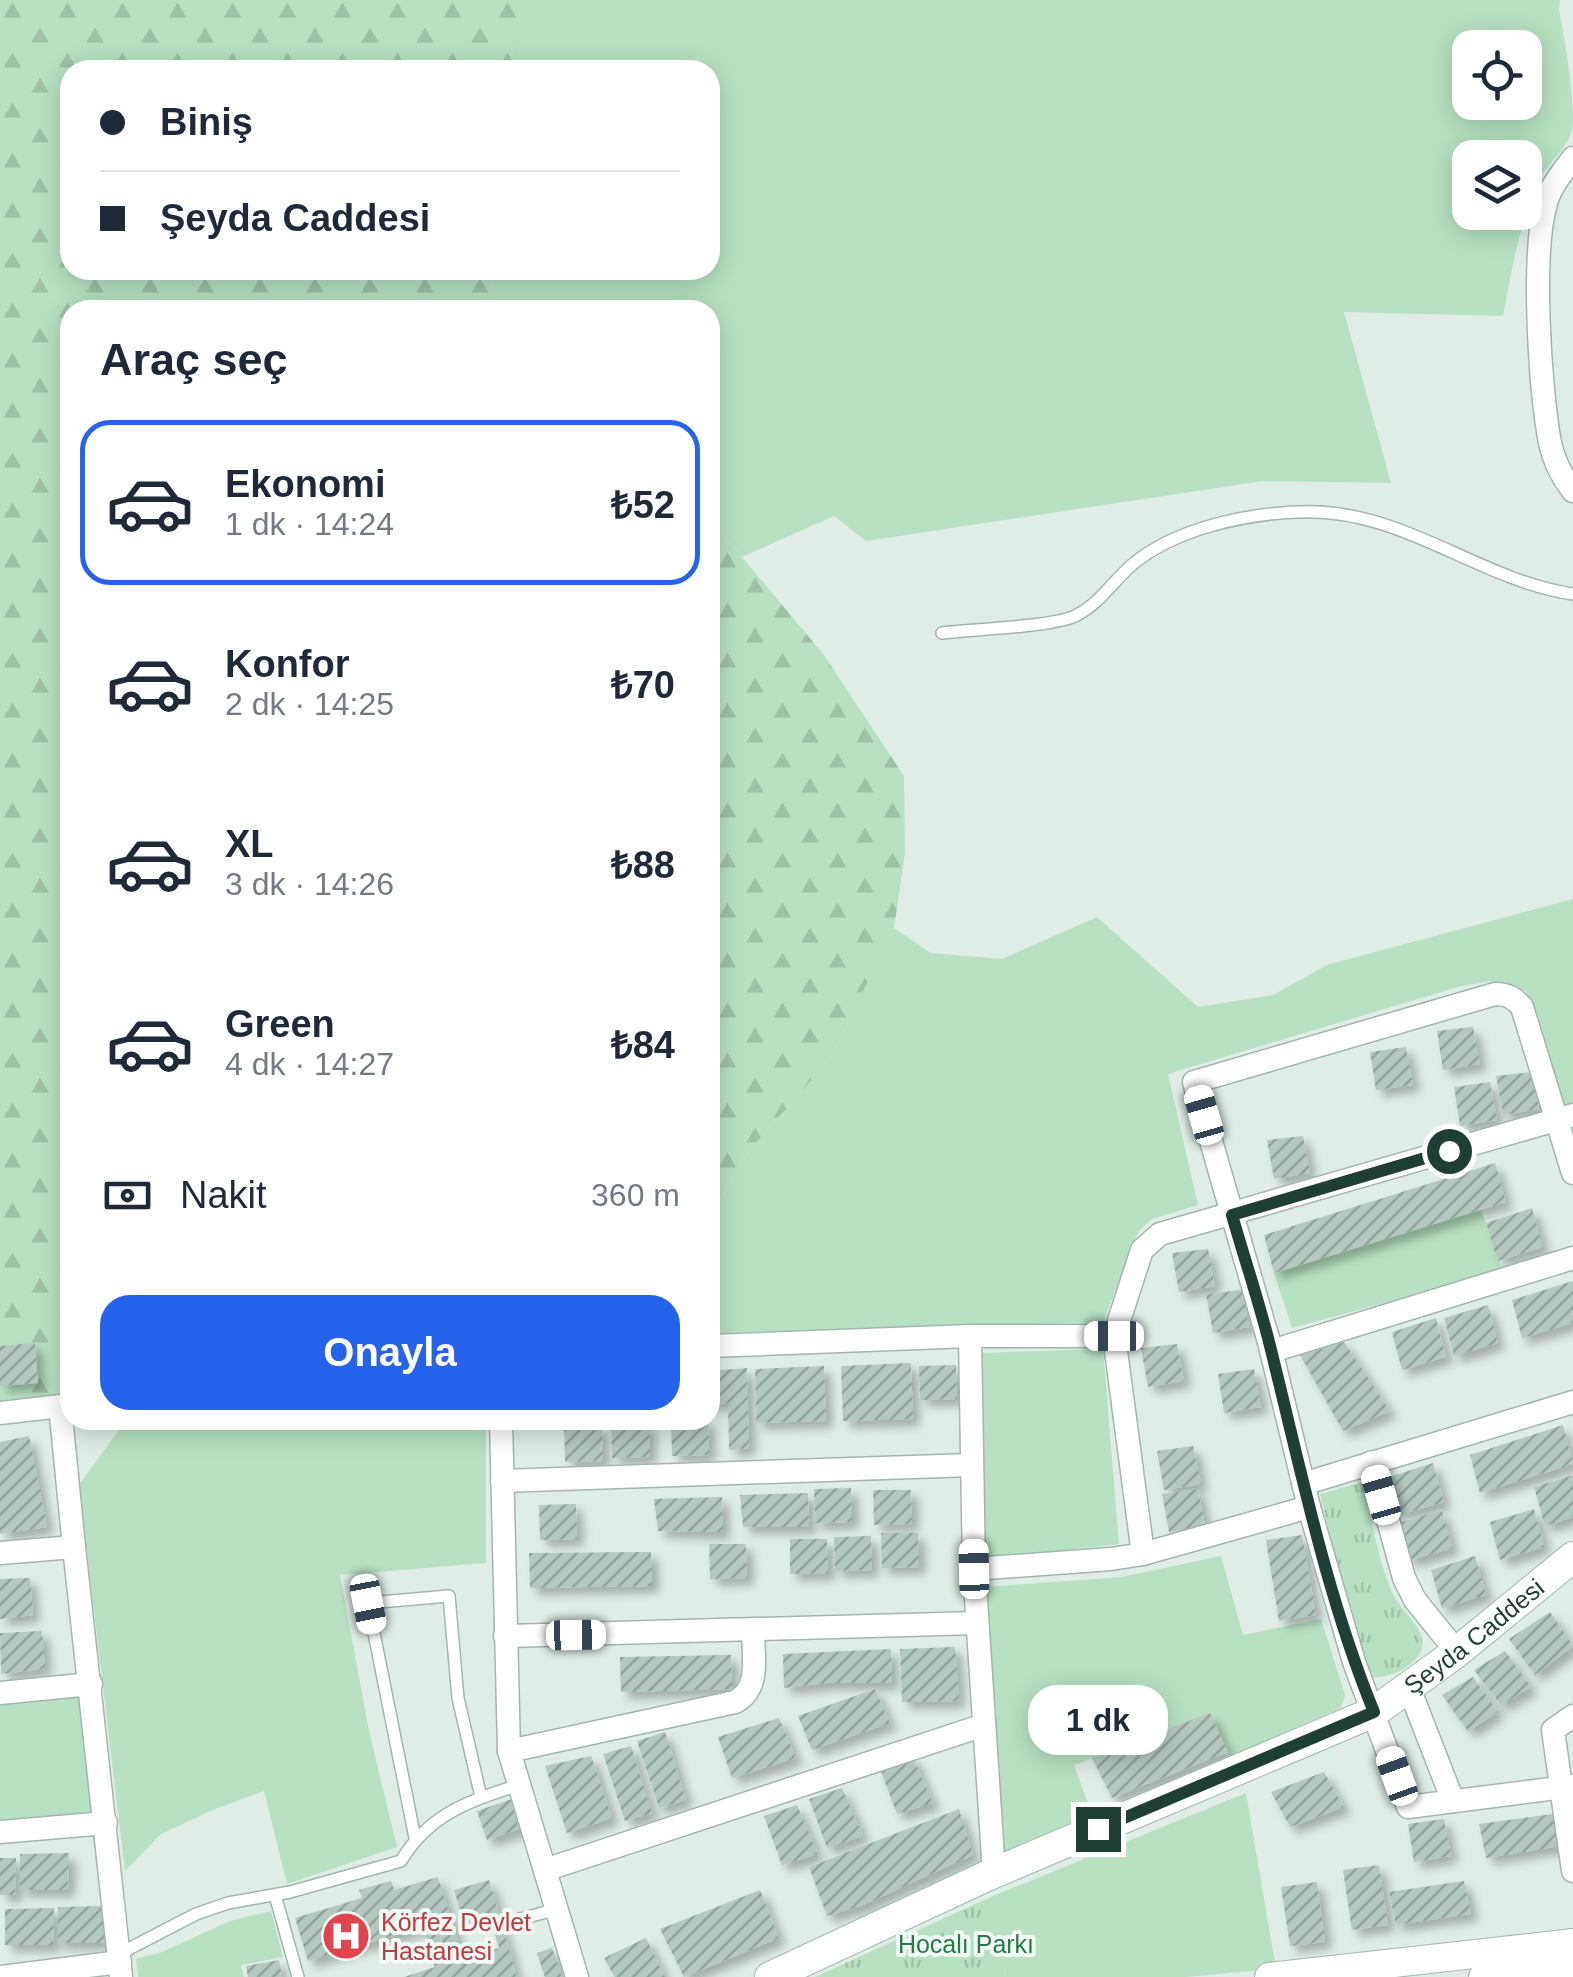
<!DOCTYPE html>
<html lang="tr">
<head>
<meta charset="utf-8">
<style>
  :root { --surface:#fff; --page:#f2f2f3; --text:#1f2937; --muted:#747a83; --line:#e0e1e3; --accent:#2563eb }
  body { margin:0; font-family:Helvetica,sans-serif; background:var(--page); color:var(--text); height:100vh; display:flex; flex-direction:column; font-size:38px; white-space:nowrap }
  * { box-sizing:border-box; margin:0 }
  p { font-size:32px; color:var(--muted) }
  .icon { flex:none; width:55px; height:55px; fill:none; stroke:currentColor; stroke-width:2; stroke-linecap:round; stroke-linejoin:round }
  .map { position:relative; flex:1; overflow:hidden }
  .panel { position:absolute; left:60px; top:300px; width:660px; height:1130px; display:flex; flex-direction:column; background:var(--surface); border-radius:30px; box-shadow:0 5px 25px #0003 }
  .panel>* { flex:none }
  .banner { position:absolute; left:60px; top:60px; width:660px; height:220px; border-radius:30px; box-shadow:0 5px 25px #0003; display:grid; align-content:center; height:220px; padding:0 40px; background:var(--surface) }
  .fabs { position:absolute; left:1452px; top:30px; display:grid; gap:20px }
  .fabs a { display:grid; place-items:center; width:90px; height:90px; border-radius:20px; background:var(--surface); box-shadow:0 5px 25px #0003; font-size:50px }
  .end { position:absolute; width:45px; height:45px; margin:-22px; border:12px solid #1f3f36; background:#fff; box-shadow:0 0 0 5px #fff }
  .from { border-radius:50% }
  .bubble { position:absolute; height:70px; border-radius:30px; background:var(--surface); box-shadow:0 5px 25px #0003; font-size:32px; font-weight:700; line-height:70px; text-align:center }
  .car { position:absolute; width:30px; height:60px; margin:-30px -15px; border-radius:12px; box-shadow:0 0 8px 2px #0007; background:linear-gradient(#fff 24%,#345 0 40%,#fff 0 76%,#345 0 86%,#fff 0) }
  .banner b { display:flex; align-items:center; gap:35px; height:95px; font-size:38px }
  .banner b+b { border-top:2px solid var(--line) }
  .banner i { width:25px; height:25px; background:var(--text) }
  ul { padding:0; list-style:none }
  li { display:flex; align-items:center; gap:30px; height:165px; margin:0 20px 15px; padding:0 20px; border:5px solid transparent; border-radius:30px }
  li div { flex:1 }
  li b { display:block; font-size:38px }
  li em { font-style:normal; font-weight:700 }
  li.active { border-color:var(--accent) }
  li>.icon { width:90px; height:90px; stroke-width:1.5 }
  h2 { padding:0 40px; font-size:45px; line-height:120px }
  .pay { display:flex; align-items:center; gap:25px; height:110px; padding:0 40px; font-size:38px }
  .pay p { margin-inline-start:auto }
  .primary-button { display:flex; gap:20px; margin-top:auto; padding:20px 40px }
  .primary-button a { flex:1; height:115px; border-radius:30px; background:var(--accent); color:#fff; font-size:40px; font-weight:700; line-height:115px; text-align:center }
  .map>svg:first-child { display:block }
  .green { fill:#b7e1c2; fill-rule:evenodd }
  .forest { fill:url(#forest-firs) }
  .park { fill:url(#park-tufts) }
  .building { fill:url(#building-hatch); filter:url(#shadow) }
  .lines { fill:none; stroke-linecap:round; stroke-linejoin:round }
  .service-casing { stroke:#a2b5ae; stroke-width:14 }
  .minor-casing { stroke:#a2b5ae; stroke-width:25 }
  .tertiary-casing { stroke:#a2b5ae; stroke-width:30 }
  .secondary-casing { stroke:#9dbab0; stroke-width:32 }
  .service { stroke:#fff; stroke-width:11 }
  .minor { stroke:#fff; stroke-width:22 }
  .tertiary { stroke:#fff; stroke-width:28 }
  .secondary { stroke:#fff; stroke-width:30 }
  .route { stroke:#1f3f36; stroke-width:12 }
  .labels { text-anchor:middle; stroke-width:8; stroke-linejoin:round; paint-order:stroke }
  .street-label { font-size:25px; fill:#1f3f36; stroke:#f1f9f5 }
  .health-label { font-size:25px; fill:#be3a42; stroke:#f1f9f5; text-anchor:start }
  .park-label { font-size:25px; fill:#257b45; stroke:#f1f9f5 }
</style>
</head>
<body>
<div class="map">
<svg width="1573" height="1977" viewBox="0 0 1573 1977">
  <defs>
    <pattern id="forest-firs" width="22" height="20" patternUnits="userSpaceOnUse" patternTransform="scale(2.5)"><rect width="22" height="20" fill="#b7e1c2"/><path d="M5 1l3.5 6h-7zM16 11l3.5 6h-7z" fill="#9dc2a7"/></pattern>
    <pattern id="park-tufts" width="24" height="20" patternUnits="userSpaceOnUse" patternTransform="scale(2.5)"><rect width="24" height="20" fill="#b7e1c2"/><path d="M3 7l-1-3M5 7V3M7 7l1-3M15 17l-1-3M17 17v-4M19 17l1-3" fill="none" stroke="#9dc2a7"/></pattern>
    <pattern id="building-hatch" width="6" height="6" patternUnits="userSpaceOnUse" patternTransform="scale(2.5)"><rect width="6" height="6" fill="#b5c8c0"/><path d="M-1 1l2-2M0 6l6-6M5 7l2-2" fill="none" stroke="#93a49d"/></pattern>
    <filter id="shadow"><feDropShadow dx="7" dy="7" stdDeviation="5" flood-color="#0004"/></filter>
  </defs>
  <rect width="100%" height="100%" fill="#e0ede7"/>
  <!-- green -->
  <g class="green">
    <path d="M522 0H1560L1559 10C1566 47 1573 86 1573 124 1570 149 1548 161 1538 182 1519 225 1512 269 1503 316L1344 312 1391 483 1263 481 866 541 834 516 742 557 710 519V310H499L488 270H710V70H509ZM1470 48H1525V102H1470ZM1470 158H1525V212H1470Z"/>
    <path d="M1573 899V1109L1565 1112 1526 991 1492 981 1461 986 1168 1074 1198 1205 1152 1219 1138 1232 1103 1322 710 1333V1217L749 1151 830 1059 894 928 931 953 1002 959 1097 917 1198 1007 1273 995 1327 965Z"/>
    <path d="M1481 1209 1502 1271 1292 1328 1274 1273Z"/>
    <path d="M1103 1349 1119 1544 985 1559 981 1353Z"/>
    <path d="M126 1420H486V1563L340 1575 369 1731 397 1847 287 1884 264 1791 215 1809 161 1834 125 1871 79 1485Z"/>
    <path d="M1221 1556 1243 1635 1321 1619 1345 1695 1341 1708 1230 1757 1209 1714 1074 1765 1093 1817 1001 1857 985 1587 1122 1577Z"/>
    <path d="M91 1684 106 1823 0 1832V1693Z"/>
    <path d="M1246 1793 1276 1969 1186 1977H1006L993 1896Z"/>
    <path d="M271 1911 283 1957 241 1965 244 1977H138L136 1959 162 1952 230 1921Z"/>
  </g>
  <!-- forest -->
  <g class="forest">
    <path d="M0 0H522L509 70H70V270H488L499 310H70V1395L0 1404Z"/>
    <path d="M710 519 824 655 904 776 905 853 894 928 830 1059 749 1151 710 1217Z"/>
  </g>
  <!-- park -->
  <g class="park">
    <path d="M1363 1482C1371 1515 1380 1573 1397 1601 1405 1614 1426 1630 1422 1648 1417 1666 1389 1679 1372 1677L1362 1664 1320 1494Z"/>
    <path d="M993 1896 1006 1977H815Z"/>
  </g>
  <!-- building -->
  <g class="building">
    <path d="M1473 1027 1480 1064 1443 1070 1437 1031Z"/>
    <path d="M1406 1047 1413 1085 1376 1090 1370 1052Z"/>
    <path d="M1532 1072 1539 1109 1503 1115 1496 1076Z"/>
    <path d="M1490 1082 1497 1120 1460 1126 1454 1087Z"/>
    <path d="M1303 1136 1310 1173 1274 1179 1267 1140Z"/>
    <path d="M1495 1163 1506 1202 1274 1273 1264 1235Z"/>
    <path d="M1532 1208 1543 1247 1498 1261 1486 1223Z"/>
    <path d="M1208 1249 1215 1286 1179 1292 1172 1253Z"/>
    <path d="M1573 1281V1323L1522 1338 1512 1300Z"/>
    <path d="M1242 1290 1249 1327 1213 1333 1206 1294Z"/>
    <path d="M1488 1305 1498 1343 1454 1356 1444 1318Z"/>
    <path d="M1436 1318 1446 1357 1402 1370 1392 1332Z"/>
    <path d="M1344 1342 1390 1411 1343 1431 1300 1355Z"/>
    <path d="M35 1343 38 1383 0 1386V1346Z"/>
    <path d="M1177 1344 1184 1381 1148 1387 1141 1348Z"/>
    <path d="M911 1363 913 1419 843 1421 841 1366Z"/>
    <path d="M956 1365 957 1399 920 1400 919 1366Z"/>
    <path d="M824 1366 826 1421 756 1423 755 1369Z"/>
    <path d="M747 1368 749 1448 729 1450 728 1403 710 1405V1371Z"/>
    <path d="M1254 1369 1261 1407 1224 1413 1218 1374Z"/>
    <path d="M671 1421H708L709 1455 672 1456Z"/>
    <path d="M611 1423H649L650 1457 612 1458Z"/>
    <path d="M1563 1425 1573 1464 1480 1493 1470 1455Z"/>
    <path d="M602 1426 603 1461 565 1462 564 1427Z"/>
    <path d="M29 1436 47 1527 0 1534V1442Z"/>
    <path d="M1193 1446 1201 1484 1164 1490 1157 1451Z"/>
    <path d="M1433 1463 1444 1502 1399 1515 1389 1477Z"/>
    <path d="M1573 1475V1517L1545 1526 1534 1487Z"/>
    <path d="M851 1488 852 1522 815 1523 814 1489Z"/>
    <path d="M1198 1489 1205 1526 1169 1532 1162 1494Z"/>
    <path d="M873 1490H911L912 1524 874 1525Z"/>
    <path d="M808 1493 809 1527H743L740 1495Z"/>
    <path d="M722 1497 723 1532 658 1531 654 1499Z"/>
    <path d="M576 1504 577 1539 540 1540 539 1505Z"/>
    <path d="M1534 1509 1544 1547 1500 1560 1490 1522Z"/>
    <path d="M1442 1510 1452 1548 1408 1561 1398 1523Z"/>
    <path d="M881 1533H918L919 1567 882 1568Z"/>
    <path d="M1302 1535 1316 1615 1279 1621 1266 1540Z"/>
    <path d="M871 1536 872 1570 835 1571 834 1537Z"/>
    <path d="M790 1539H827L828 1573 790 1574Z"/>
    <path d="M709 1544H746L747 1578 710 1579Z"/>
    <path d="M651 1552 652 1586 530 1588 529 1553Z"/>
    <path d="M1475 1556 1486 1595 1442 1608 1431 1570Z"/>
    <path d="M30 1578 33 1615 0 1619V1579Z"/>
    <path d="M1550 1612 1573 1646 1535 1675 1509 1639Z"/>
    <path d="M42 1631 45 1669 1 1674 0 1633Z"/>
    <path d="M955 1647 959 1701 902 1702 900 1649Z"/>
    <path d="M891 1649 892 1683H827L784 1688 783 1654Z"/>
    <path d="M1505 1651 1531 1687 1501 1705 1474 1670Z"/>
    <path d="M731 1655 732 1689 621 1692 620 1657Z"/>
    <path d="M1473 1677 1498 1712 1468 1731 1442 1695Z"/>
    <path d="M875 1689 890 1723 812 1750 798 1716Z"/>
    <path d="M1210 1713 1228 1752 1112 1798 1092 1758Z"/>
    <path d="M779 1718 796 1758 732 1778 718 1737Z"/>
    <path d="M665 1732 686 1800 659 1808 637 1741Z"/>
    <path d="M631 1746 652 1813 625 1821 603 1754Z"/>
    <path d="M912 1755 933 1803 897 1814 879 1766Z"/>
    <path d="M591 1756 612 1818 567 1833 545 1766Z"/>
    <path d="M1324 1772 1344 1807 1290 1827 1271 1792Z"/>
    <path d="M842 1788 863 1836 827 1848 809 1799Z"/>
    <path d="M512 1799 522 1828 487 1840 477 1811Z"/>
    <path d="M797 1805 818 1854 782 1865 764 1816Z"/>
    <path d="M959 1809 973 1855 863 1905 827 1916 809 1867Z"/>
    <path d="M1553 1814 1561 1846 1486 1858 1479 1824Z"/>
    <path d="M1444 1819 1451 1856 1414 1862 1408 1824Z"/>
    <path d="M69 1853 68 1890H20V1854Z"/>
    <path d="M0 1858H16L15 1895H0Z"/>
    <path d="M1379 1865 1388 1925 1352 1930 1343 1870Z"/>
    <path d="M438 1877 463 1959 499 1948 489 1913 463 1921 454 1890 489 1880 517 1977H404L435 1967 423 1927 308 1961 295 1918 362 1898 359 1890 391 1881 394 1890Z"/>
    <path d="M1464 1881 1471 1914 1396 1925 1389 1892Z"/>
    <path d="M1317 1882 1325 1942 1290 1946 1281 1887Z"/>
    <path d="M760 1890 779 1938 684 1977 660 1929Z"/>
    <path d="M107 1906 106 1943H58V1907Z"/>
    <path d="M54 1908 53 1945H5V1909Z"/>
    <path d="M646 1938 665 1977H615L604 1958Z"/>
    <path d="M552 1948 562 1977H545L537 1953Z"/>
    <path d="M279 1960 282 1977H248L246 1966Z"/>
  </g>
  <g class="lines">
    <!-- service casing -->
    <g class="service-casing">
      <g id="service">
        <path d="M942 633C971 629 1056 627 1077 615 1100 603 1114 580 1133 564 1175 529 1244 514 1298 512 1402 507 1477 580 1573 594"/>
        <path d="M415 1838 368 1603 449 1596 458 1698 481 1797"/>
        <path d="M275 1895 298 1977"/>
        <path d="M513 1921 557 1909"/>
        <path d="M119 1954 196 1914 228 1903 290 1892 401 1861C429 1814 469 1801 519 1785"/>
      </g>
    </g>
    <!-- minor casing -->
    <g class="minor-casing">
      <g id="minor">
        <path d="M1573 158C1564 170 1553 183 1548 197 1530 246 1540 389 1550 443 1554 461 1562 477 1573 491"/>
        <path d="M1573 1173 1522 1007C1514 998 1508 994 1495 994L1194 1082 1269 1342 1309 1507 1354 1662 1408 1807 1573 1786"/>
        <path d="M970 1336 974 1569 994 1873"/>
        <path d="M710 1346 970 1336H1114"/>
        <path d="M1272 1351 1573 1258"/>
        <path d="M60 1406 74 1547"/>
        <path d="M0 1413 70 1405"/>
        <path d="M501 1420 509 1751 577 1977"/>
        <path d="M1372 1462 1404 1578 1415 1600 1457 1652"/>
        <path d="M502 1481 971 1465"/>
        <path d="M1303 1484 1573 1402"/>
        <path d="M1309 1507 1143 1554 1114 1336 1142 1250 1160 1234 1573 1115"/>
        <path d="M0 1553 74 1547 121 1977"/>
        <path d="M974 1569 1111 1559 1143 1554"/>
        <path d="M505 1636 977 1623"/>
        <path d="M1409 1688 1453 1801"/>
        <path d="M0 1693 91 1684"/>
        <path d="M1573 1716 1553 1730 1573 1871"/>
        <path d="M509 1751 735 1702C761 1688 753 1657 753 1631"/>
        <path d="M0 1832 106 1823"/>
        <path d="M545 1870 984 1725"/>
        <path d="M0 1977 120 1962"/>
      </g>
    </g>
    <!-- tertiary casing -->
    <g class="tertiary-casing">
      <g id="tertiary">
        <path d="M1269 1977 1573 1943"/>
        <path d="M1483 1977 1573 1967"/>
      </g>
    </g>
    <!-- secondary casing -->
    <g class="secondary-casing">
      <g id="secondary">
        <path id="s1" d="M770 1977 989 1875 1374 1712 1457 1652 1573 1557"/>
      </g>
    </g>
    <!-- service -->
    <use href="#service" class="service"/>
    <!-- minor -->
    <use href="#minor" class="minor"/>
    <!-- tertiary -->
    <use href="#tertiary" class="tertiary"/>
    <!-- secondary -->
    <use href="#secondary" class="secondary"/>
  </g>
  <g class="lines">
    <!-- route -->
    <path class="route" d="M1098 1829 1374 1712C1327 1597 1302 1475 1272 1354 1261 1307 1245 1261 1232 1215L1449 1151"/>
  </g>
  <!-- icons -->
  <defs>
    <g id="hospital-disc" transform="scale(2.5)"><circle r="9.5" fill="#e0444e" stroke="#f1f9f5"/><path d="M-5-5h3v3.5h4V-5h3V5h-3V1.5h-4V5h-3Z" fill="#fff"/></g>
  </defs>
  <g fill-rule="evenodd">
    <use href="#hospital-disc" x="346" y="1936"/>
  </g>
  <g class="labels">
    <!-- street labels -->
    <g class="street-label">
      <text dy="9" stroke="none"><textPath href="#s1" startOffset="785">Şeyda Caddesi</textPath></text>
    </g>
    <!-- health labels -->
    <g class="health-label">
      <text x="381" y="1931">Körfez Devlet<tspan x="381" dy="29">Hastanesi</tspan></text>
    </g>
    <!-- park labels -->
    <g class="park-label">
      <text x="966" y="1953">Hocalı Parkı</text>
    </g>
  </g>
</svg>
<div class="fabs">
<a><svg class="icon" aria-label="locate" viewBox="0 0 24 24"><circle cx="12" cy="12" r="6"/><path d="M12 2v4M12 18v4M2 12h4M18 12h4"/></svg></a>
<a><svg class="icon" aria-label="layers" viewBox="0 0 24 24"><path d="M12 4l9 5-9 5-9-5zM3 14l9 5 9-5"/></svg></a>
</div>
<i class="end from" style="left:1449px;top:1151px"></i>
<i class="end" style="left:1098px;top:1829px"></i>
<div class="bubble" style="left:1028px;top:1685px;width:140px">1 dk</div>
<i class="car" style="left:1204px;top:1115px;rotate:344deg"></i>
<i class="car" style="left:1114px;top:1336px;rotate:270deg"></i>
<i class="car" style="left:1381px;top:1495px;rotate:344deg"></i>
<i class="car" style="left:974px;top:1569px;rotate:359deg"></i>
<i class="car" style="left:368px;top:1604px;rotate:169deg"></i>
<i class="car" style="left:576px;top:1635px;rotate:89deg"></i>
<i class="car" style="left:1397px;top:1776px;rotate:340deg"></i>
<div class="banner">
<b><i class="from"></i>Biniş</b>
<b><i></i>Şeyda Caddesi</b>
</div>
<section class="panel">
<h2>Araç seç</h2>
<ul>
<li class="active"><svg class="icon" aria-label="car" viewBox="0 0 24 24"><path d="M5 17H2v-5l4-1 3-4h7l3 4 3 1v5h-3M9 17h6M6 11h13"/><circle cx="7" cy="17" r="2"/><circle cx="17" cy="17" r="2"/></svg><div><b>Ekonomi</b><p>1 dk · 14:24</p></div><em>₺52</em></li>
<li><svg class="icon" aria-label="car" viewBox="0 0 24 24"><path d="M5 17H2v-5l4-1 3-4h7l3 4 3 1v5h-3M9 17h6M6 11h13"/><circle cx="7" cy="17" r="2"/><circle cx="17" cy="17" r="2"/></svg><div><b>Konfor</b><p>2 dk · 14:25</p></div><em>₺70</em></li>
<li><svg class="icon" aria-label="car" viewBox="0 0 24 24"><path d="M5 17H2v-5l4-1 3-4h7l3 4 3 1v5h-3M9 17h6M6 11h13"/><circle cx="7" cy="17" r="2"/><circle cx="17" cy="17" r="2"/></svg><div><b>XL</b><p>3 dk · 14:26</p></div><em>₺88</em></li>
<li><svg class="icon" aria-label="car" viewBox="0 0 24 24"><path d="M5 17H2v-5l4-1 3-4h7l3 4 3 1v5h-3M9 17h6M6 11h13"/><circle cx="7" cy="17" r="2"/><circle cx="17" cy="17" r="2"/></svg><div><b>Green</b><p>4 dk · 14:27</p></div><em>₺84</em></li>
</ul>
<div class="pay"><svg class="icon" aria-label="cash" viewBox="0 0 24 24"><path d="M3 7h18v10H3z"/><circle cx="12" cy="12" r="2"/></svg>Nakit<p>360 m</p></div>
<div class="primary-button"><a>Onayla</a></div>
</section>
</div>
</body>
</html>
